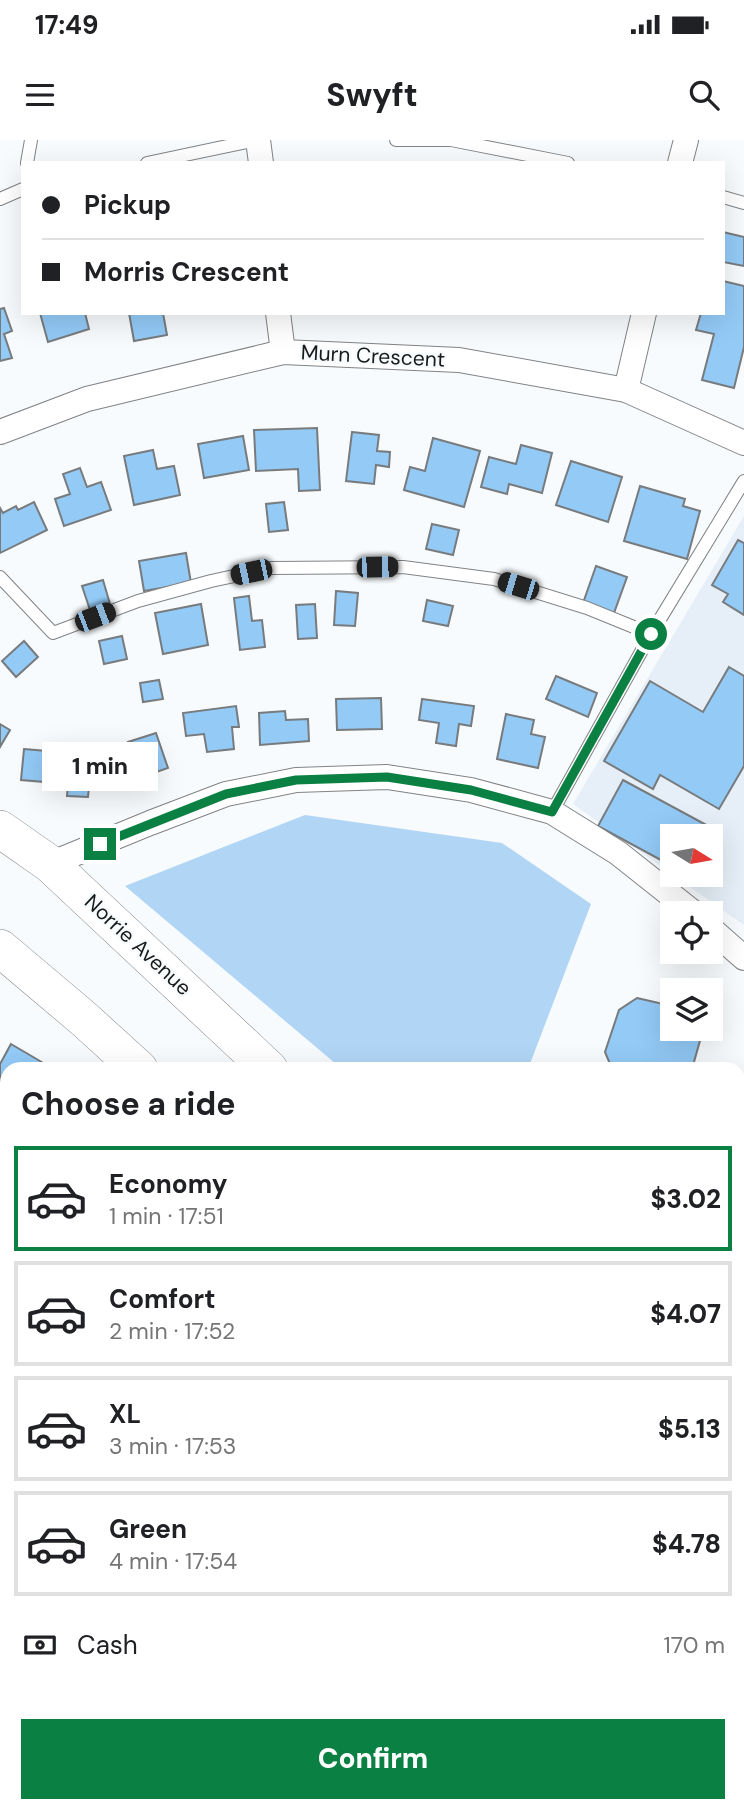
<!DOCTYPE html>
<html lang="en">
<head>
<meta charset="utf-8">
<style>
  :root { --surface:#fff; --page:#f2f2f2; --text:#202124; --muted:#757577; --line:#e0e0e0; --accent:#0b8043 }
  body { margin:0; font-family:"DM Sans",sans-serif; background:var(--page); color:var(--text); height:100vh; display:flex; flex-direction:column; font-size:26px; white-space:nowrap }
  * { box-sizing:border-box; margin:0 }
  p { font-size:23px; color:var(--muted) }
  .icon { flex:none; width:38px; height:38px; fill:none; stroke:currentColor; stroke-width:2; stroke-linecap:round; stroke-linejoin:round }
  .map { position:relative; flex:1; overflow:hidden }
  .details { position:absolute; left:0px; top:922px; width:746px; height:751px; display:flex; flex-direction:column; background:var(--surface); border-radius:21px 21px 0 0; box-shadow:0 7px 28px #0002 }
  .details>* { flex:none }
  .hud { position:absolute; left:21px; top:21px; width:704px; height:154px; border-radius:0px; box-shadow:0 7px 28px #0002; display:grid; align-content:center; height:154px; padding:0 21px; background:var(--surface) }
  .needle { width:46px; rotate:101deg }
  .controls { position:absolute; left:660px; top:684px; display:grid; gap:14px }
  .controls a { display:grid; place-items:center; width:63px; height:63px; border-radius:0px; background:var(--surface); box-shadow:0 7px 28px #0002; font-size:35px }
  .end { position:absolute; width:32px; height:32px; margin:-16px; border:9px solid #0b8043; background:#fff; box-shadow:0 0 0 4px #fff }
  .from { border-radius:50% }
  .bubble { position:absolute; height:49px; border-radius:0px; background:var(--surface); box-shadow:0 7px 28px #0002; font-size:23px; font-weight:800; line-height:49px; text-align:center }
  .car { position:absolute; width:21px; height:42px; margin:-21px -10px; border-radius:9px; box-shadow:0 0 5px 2px #0007; background:linear-gradient(#222 24%,#8ab4d8 0 40%,#222 0 76%,#8ab4d8 0 86%,#222 0) }
  .hud b { display:flex; align-items:center; gap:24px; height:66px; font-size:26px }
  .hud b+b { border-top:2px solid var(--line) }
  .hud i { width:18px; height:18px; background:var(--text) }
  ul { padding:0; list-style:none }
  li { display:flex; align-items:center; gap:21px; height:105px; margin:0 14px 10px; padding:0 7px; border:4px solid var(--line); border-radius:0px }
  li div { flex:1 }
  li b { display:block; font-size:26px }
  li em { font-style:normal; font-weight:800 }
  li.current { border-color:var(--accent) }
  li>.icon { width:63px; height:63px; stroke-width:1.5 }
  h2 { padding:0 21px; font-size:32px; line-height:84px }
  .pay { display:flex; align-items:center; gap:18px; height:77px; padding:0 21px; font-size:26px }
  .pay p { margin-inline-start:auto }
  .button { display:flex; gap:14px; margin-top:auto; padding:14px 21px }
  .button a { flex:1; height:80px; border-radius:0px; background:var(--accent); color:#fff; font-size:28px; font-weight:800; line-height:80px; text-align:center }
  .status { display:flex; justify-content:space-between; align-items:center; height:49px; padding:0 35px; background:var(--surface); direction:ltr }
  .status svg { height:19px; fill:currentColor }
  header { display:flex; justify-content:space-between; align-items:center; height:91px; padding:0 21px; background:var(--surface); font-size:32px; font-weight:800 }
  .map>svg:first-child { display:block }
  .built { fill:#e6eff7 }
  .green { fill:#b1d6f5 }
  .building { fill:#93caf6; stroke:#787b7d; stroke-width:2 }
  .lines { fill:none; stroke-linecap:round; stroke-linejoin:round }
  .service-casing { stroke:#818385; stroke-width:14 }
  .minor-casing { stroke:#818385; stroke-width:26 }
  .secondary-casing { stroke:#818385; stroke-width:38 }
  .service { stroke:#fff; stroke-width:12 }
  .minor { stroke:#fff; stroke-width:24 }
  .secondary { stroke:#fff; stroke-width:37 }
  .route { stroke:#0b8043; stroke-width:9 }
  .labels { text-anchor:middle; stroke-width:5; stroke-linejoin:round; paint-order:stroke }
  .street-label { font-size:21px; fill:#191a1a; stroke:#f8fbfd }
</style>
</head>
<body>
<div class="status"><b>17:49</b><svg viewBox="0 0 49 12"><path d="M0 12V9h3v3zM5 12V6h3v6zM10 12V3h3v9zM15 12V0h3v12zM26 1h20v11H26zM47 4h2v5h-2z"/></svg></div>
<header><svg class="icon" aria-label="menu" viewBox="0 0 24 24"><path d="M4 6h16M4 12h16M4 18h16"/></svg>Swyft<svg class="icon" aria-label="search" viewBox="0 0 24 24"><circle cx="10" cy="10" r="6"/><path d="M15 15l6 6"/></svg></header>
<div class="map">
<svg width="744" height="1672" viewBox="0 0 744 1672">
  <rect width="100%" height="100%" fill="#f8fbfd"/>
  <!-- built -->
  <path class="built" d="M744 376V785L673 735H710V696H672V734L573 664Z"/>
  <!-- green -->
  <path class="green" d="M305 675 502 703 591 764 528 929H342L125 746Z"/>
  <!-- building -->
  <g class="building">
    <path d="M723 92 744 97V126L723 122Z"/>
    <path d="M723 141 744 146V207L734 248 702 240 714 194 696 190 701 173H723Z"/>
    <path d="M4 168 12 191 4 194 12 218 0 221V169Z"/>
    <path d="M40 173H85L89 189 48 202Z"/>
    <path d="M129 173H163L167 195 134 201Z"/>
    <path d="M317 288 320 350 299 351 298 329 256 331 254 290Z"/>
    <path d="M352 292 379 295 377 311 390 312 389 327 376 325 374 344 346 341Z"/>
    <path d="M243 296 249 330 204 338 198 304Z"/>
    <path d="M433 298 480 311 464 367 404 350 410 327 425 331Z"/>
    <path d="M521 305 552 313 542 353 509 344 507 354 481 347 489 317 516 324Z"/>
    <path d="M153 310 157 329 174 326 180 355 134 365 124 316Z"/>
    <path d="M571 321 622 337 608 382 556 365Z"/>
    <path d="M80 328 87 347 101 342 111 370 64 386 55 359 70 354 63 334Z"/>
    <path d="M640 346 685 359 683 366 700 371 687 419 624 401Z"/>
    <path d="M34 362 47 390 0 413V368L3 373 16 366 18 370Z"/>
    <path d="M284 362 288 390 269 392 266 364Z"/>
    <path d="M432 384 459 390 453 415 426 409Z"/>
    <path d="M738 400 744 403V475L723 462 728 454 712 445Z"/>
    <path d="M186 413 191 443 144 451 139 421Z"/>
    <path d="M596 426 627 437 614 473 583 463Z"/>
    <path d="M103 440 110 464 90 470 82 446Z"/>
    <path d="M336 451 358 453 355 486 334 485Z"/>
    <path d="M249 456 252 481 262 480 265 507 240 510 234 458Z"/>
    <path d="M427 460 453 466 448 486 423 481Z"/>
    <path d="M201 464 208 505 163 514 155 473Z"/>
    <path d="M315 464 317 498 298 499 296 465Z"/>
    <path d="M122 496 127 519 104 524 99 501Z"/>
    <path d="M24 501 38 517 16 537 2 521Z"/>
    <path d="M729 527 744 536V626L719 669 660 635 653 649 604 621 650 541 703 572Z"/>
    <path d="M556 536 597 553 588 577 546 559Z"/>
    <path d="M159 540 163 559 143 562 140 543Z"/>
    <path d="M381 558 382 589 337 590 336 559Z"/>
    <path d="M422 559 474 566 471 586 459 584 456 606 436 603 439 583 419 580Z"/>
    <path d="M236 566 239 587H232L234 609 207 612 204 594 186 596 183 573Z"/>
    <path d="M285 571 286 580 308 579 309 601 260 605 259 573Z"/>
    <path d="M506 574 534 580 531 594 545 597 538 628 497 619Z"/>
    <path d="M0 584 10 590 0 607Z"/>
    <path d="M156 593 168 628 128 642 119 613 130 609 128 602Z"/>
    <path d="M24 609 92 615 88 657 67 656 68 644 21 640Z"/>
    <path d="M623 640 710 687 705 696H672V726L598 686Z"/>
    <path d="M637 858 672 866V889H697L701 897 692 929H612L605 912 619 870Z"/>
    <path d="M11 904 45 924 42 929H7V981L0 977V924Z"/>
    <path d="M192 1666H268L272 1672H196Z"/>
  </g>
  <g class="lines">
    <!-- service casing -->
    <g class="service-casing">
      <g id="service">
        <path d="M396 0H451L568 23"/>
        <path d="M27 23 31 0"/>
        <path d="M147 23 256 0"/>
        <path d="M723 57 744 63"/>
        <path d="M0 59 23 49"/>
        <path d="M0 437 53 493 138 461 211 441 271 428 403 427 494 439 587 468 651 494"/>
        <path d="M552 672 651 494 744 341"/>
        <path d="M17 1672 22 1666"/>
      </g>
    </g>
    <!-- minor casing -->
    <g class="minor-casing">
      <g id="minor">
        <path d="M258 0 261 23"/>
        <path d="M680 23 686 0"/>
        <path d="M278 173 283 212"/>
        <path d="M626 250 644 173"/>
        <path d="M0 292 87 259 283 212 459 220 626 250 744 303"/>
        <path d="M50 724 150 683 226 654 296 640 387 637 471 650 552 672 618 713 695 774"/>
        <path d="M710 788 744 818"/>
        <path d="M551 1666 555 1672"/>
        <path d="M404 1672 418 1666"/>
      </g>
    </g>
    <!-- secondary casing -->
    <g class="secondary-casing">
      <g id="secondary">
        <path d="M0 689 50 724 269 929"/>
        <path d="M0 808 84 879 139 929"/>
        <path d="M738 1154 744 1138"/>
        <path d="M738 1247 744 1244"/>
        <path d="M738 1329 744 1345"/>
        <path d="M730 1666 732 1672"/>
      </g>
    </g>
    <!-- service -->
    <use href="#service" class="service"/>
    <!-- minor -->
    <use href="#minor" class="minor"/>
    <!-- secondary -->
    <use href="#secondary" class="secondary"/>
  </g>
  <g class="lines">
    <!-- route -->
    <path class="route" d="M100 704 226 654 296 640 387 637 471 650 552 672 651 494"/>
  </g>
  <g class="labels">
    <!-- street labels -->
    <g class="street-label">
      <text transform="translate(373 216) rotate(3)" y="7">Murn Crescent</text>
      <text transform="translate(138 805) rotate(43)" y="7">Norrie Avenue</text>
    </g>
  </g>
</svg>
<div class="controls">
<a><svg class="needle" viewBox="-14 -14 28 28"><path d="M0-13l5 13h-10z" fill="#e53935"/><path d="M0 13l5-13h-10z" fill="#757577"/></svg></a>
<a><svg class="icon" aria-label="locate" viewBox="0 0 24 24"><circle cx="12" cy="12" r="6"/><path d="M12 2v4M12 18v4M2 12h4M18 12h4"/></svg></a>
<a><svg class="icon" aria-label="layers" viewBox="0 0 24 24"><path d="M12 4l9 5-9 5-9-5zM3 14l9 5 9-5"/></svg></a>
</div>
<i class="end from" style="left:651px;top:494px"></i>
<i class="end" style="left:100px;top:704px"></i>
<div class="bubble" style="left:42px;top:602px;width:116px">1 min</div>
<i class="car" style="left:377px;top:427px;rotate:89deg"></i>
<i class="car" style="left:251px;top:432px;rotate:258deg"></i>
<i class="car" style="left:518px;top:446px;rotate:287deg"></i>
<i class="car" style="left:95px;top:477px;rotate:69deg"></i>
<div class="hud">
<b><i class="from"></i>Pickup</b>
<b><i></i>Morris Crescent</b>
</div>
<section class="details">
<h2>Choose a ride</h2>
<ul>
<li class="current"><svg class="icon" aria-label="car" viewBox="0 0 24 24"><path d="M5 17H2v-5l4-1 3-4h7l3 4 3 1v5h-3M9 17h6M6 11h13"/><circle cx="7" cy="17" r="2"/><circle cx="17" cy="17" r="2"/></svg><div><b>Economy</b><p>1 min · 17:51</p></div><em>$3.02</em></li>
<li><svg class="icon" aria-label="car" viewBox="0 0 24 24"><path d="M5 17H2v-5l4-1 3-4h7l3 4 3 1v5h-3M9 17h6M6 11h13"/><circle cx="7" cy="17" r="2"/><circle cx="17" cy="17" r="2"/></svg><div><b>Comfort</b><p>2 min · 17:52</p></div><em>$4.07</em></li>
<li><svg class="icon" aria-label="car" viewBox="0 0 24 24"><path d="M5 17H2v-5l4-1 3-4h7l3 4 3 1v5h-3M9 17h6M6 11h13"/><circle cx="7" cy="17" r="2"/><circle cx="17" cy="17" r="2"/></svg><div><b>XL</b><p>3 min · 17:53</p></div><em>$5.13</em></li>
<li><svg class="icon" aria-label="car" viewBox="0 0 24 24"><path d="M5 17H2v-5l4-1 3-4h7l3 4 3 1v5h-3M9 17h6M6 11h13"/><circle cx="7" cy="17" r="2"/><circle cx="17" cy="17" r="2"/></svg><div><b>Green</b><p>4 min · 17:54</p></div><em>$4.78</em></li>
</ul>
<div class="pay"><svg class="icon" aria-label="cash" viewBox="0 0 24 24"><path d="M3 7h18v10H3z"/><circle cx="12" cy="12" r="2"/></svg>Cash<p>170 m</p></div>
<div class="button"><a>Confirm</a></div>
</section>
</div>
</body>
</html>
